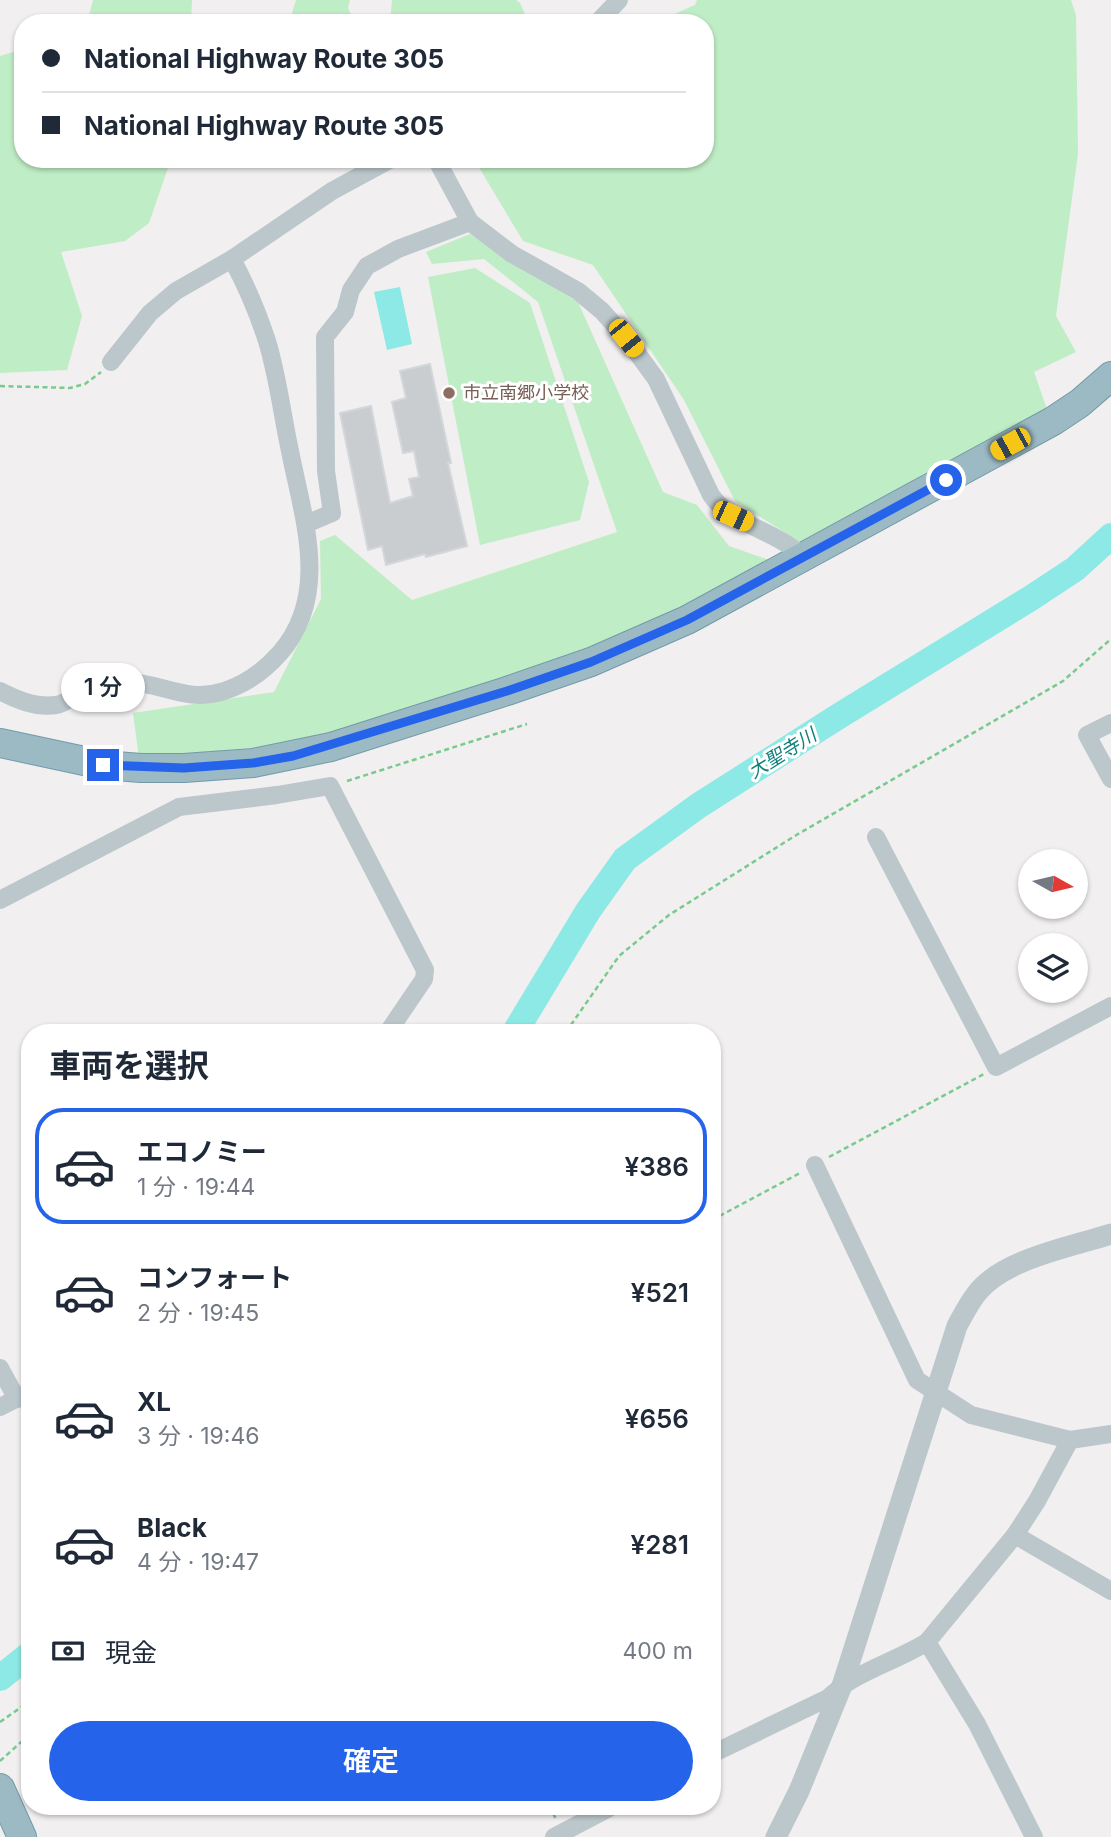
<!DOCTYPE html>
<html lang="ja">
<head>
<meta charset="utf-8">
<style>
  :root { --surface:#fff; --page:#f2f2f3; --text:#1f2937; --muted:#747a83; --line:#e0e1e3; --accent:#2563eb }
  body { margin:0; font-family:Inter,"Noto Sans JP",sans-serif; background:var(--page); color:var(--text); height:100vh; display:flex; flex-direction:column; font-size:26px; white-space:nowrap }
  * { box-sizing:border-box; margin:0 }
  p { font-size:23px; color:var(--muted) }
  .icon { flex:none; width:38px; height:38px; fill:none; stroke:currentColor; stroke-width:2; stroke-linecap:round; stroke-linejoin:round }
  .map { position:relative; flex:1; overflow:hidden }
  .sheet { position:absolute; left:21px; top:1024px; width:700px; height:791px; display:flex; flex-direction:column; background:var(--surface); border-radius:28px; box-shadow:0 2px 5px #0004 }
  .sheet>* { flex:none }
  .hud { position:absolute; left:14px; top:14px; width:700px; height:154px; border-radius:28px; box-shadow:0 2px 5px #0004; display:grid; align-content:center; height:154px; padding:0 28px; background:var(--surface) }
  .needle { width:46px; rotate:98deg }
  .tools { position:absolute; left:1018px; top:849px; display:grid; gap:14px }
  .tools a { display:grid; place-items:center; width:70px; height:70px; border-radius:50%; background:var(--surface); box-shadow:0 2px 5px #0004; font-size:35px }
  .end { position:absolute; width:32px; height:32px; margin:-16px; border:9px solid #2563eb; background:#fff; box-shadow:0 0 0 4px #fff }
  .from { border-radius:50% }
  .bubble { position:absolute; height:49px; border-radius:24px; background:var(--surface); box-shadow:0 2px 5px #0004; font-size:23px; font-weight:600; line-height:49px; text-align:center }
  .car { position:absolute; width:21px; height:42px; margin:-21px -10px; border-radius:9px; box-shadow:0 0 5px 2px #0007; background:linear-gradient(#f5c518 24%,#345 0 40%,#f5c518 0 76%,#345 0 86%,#f5c518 0) }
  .hud b { display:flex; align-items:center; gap:24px; height:66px; font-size:26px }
  .hud b+b { border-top:2px solid var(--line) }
  .hud i { width:18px; height:18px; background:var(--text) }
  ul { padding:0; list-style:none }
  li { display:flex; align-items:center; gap:21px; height:116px; margin:0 14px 10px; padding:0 14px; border:4px solid transparent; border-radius:28px }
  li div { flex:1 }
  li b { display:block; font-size:26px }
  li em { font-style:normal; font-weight:600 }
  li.on { border-color:var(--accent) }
  li>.icon { width:63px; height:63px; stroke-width:1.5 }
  h2 { padding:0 28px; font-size:32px; line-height:84px }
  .pay { display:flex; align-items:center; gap:18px; height:77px; padding:0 28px; font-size:26px }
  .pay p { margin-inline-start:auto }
  .primary-button { display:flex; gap:14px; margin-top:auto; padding:14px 28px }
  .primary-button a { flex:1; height:80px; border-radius:42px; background:var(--accent); color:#fff; font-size:28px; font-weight:600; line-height:80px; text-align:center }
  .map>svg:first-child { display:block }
  .green { fill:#bfedc5 }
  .water { fill:#8de9e5 }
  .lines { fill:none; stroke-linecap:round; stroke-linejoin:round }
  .river { stroke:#8de9e5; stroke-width:26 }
  .building { fill:#c9cdd0; stroke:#d3d7da; stroke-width:2 }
  .trunk-casing { stroke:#739aa8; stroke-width:30 }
  .path { stroke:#78ca8d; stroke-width:2.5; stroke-dasharray:5 3.5; stroke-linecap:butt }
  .minor { stroke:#bbc7cb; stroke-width:18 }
  .tertiary { stroke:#bbc7cb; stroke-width:21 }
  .trunk { stroke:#9cbac4; stroke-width:28 }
  .route { stroke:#2563eb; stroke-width:9 }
  .education-dot { fill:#8d6e63; stroke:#fff; stroke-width:2.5 }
  .labels { text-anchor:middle; stroke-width:6; stroke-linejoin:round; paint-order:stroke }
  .education-label { font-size:18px; fill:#785e54; stroke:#fff; text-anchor:start }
  .water-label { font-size:19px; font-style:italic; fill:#11807b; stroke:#fff }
</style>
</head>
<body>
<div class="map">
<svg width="1111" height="1837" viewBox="0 0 1111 1837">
  <rect width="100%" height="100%" fill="#f1efef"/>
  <!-- green -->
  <g class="green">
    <path d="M93 0H192L191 23H87Z"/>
    <path d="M296 0H350L348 8 355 23H289Z"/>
    <path d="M392 0H516L520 3 529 23H390Z"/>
    <path d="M697 0H1071L1076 15 1078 154 1056 316 1076 352 1034 372 1048 412 929 471 805 545 735 501 684 400 593 265 523 241 474 159H705V23H654L695 5Z"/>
    <path d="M23 49V159H171L149 223 125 241 61 252 82 316 67 370 0 373V56Z"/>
    <path d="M470 234 578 302 663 492 697 505 729 546 775 562 604 654 334 740 139 758 133 713 274 692 321 599 320 541 335 535 412 600 617 532 538 302 484 259 432 264 426 252Z"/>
    <path d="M475 268 530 303 589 482 580 520 480 545 428 277Z"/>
  </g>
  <!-- water -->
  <path class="water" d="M400 287 412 344 387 350 374 292Z"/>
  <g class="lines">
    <!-- river -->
    <g class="river">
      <path d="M515 1032 588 911 625 859 698 806 839 716 1031 598 1075 569 1111 536"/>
      <path d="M0 1678 30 1654"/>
    </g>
  </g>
  <!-- building -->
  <path class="building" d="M430 364 451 463H448L467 546 426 557 425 554 386 565 382 546 368 550 340 413 371 406 390 503 413 496 409 479 419 477 414 451 403 453 392 402 406 398 400 371Z"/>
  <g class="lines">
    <!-- trunk casing -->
    <g class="trunk-casing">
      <g id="trunk">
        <path d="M0 743 103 765 141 768H184L253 763 331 747 507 691 591 662 687 620 1053 421 1080 403 1111 376"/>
        <path d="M0 1788 22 1837"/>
      </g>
    </g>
    <!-- path -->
    <g class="path">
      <path d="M0 386 70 388 85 384 101 372"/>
      <path d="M347 781 527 724"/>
      <path d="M566 1032 619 956 669 915 798 834 1063 681 1111 639"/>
      <path d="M829 1157 984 1074"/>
      <path d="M712 1220 802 1172"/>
      <path d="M0 1722 30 1701"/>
      <path d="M0 1761 30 1734"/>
      <path d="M549 1806 556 1819"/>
    </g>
    <!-- minor -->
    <g class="minor">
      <path d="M597 23 619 0"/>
      <path d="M436 159 470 222 512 254 578 291 602 311 626 338 656 379 711 495C730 523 768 529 794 549L795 562"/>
      <path d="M111 362 150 313 176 291 232 259 332 191 391 159"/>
      <path d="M306 524 332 513 326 471 325 337 345 312 351 290 367 266 398 249 470 222"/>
      <path d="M0 691C17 700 36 708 56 705 66 704 75 694 84 690 96 684 116 682 130 682 164 684 188 703 224 691 247 684 264 671 280 653 331 594 303 518 290 451 282 414 278 377 267 341 258 313 246 285 232 259"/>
      <path d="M1111 723 1087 735 1111 779"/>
      <path d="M876 837 996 1067 1111 1006"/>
      <path d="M0 900 179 807 277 795 330 786 425 970 424 979 388 1032"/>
      <path d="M815 1165 917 1380 971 1415 1070 1440"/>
      <path d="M0 1368 17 1399"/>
      <path d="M0 1407 30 1392"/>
      <path d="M1015 1535 1111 1591"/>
      <path d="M927 1642 977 1724 1034 1837"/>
      <path d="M712 1754 828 1698C856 1671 895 1662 927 1642L1015 1535 1037 1501 1070 1440 1111 1434"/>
      <path d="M554 1837 613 1806"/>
    </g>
    <!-- tertiary -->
    <path class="tertiary" d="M776 1837 799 1791 843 1683 957 1326C963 1315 969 1303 977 1293 1003 1259 1071 1247 1111 1234"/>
    <!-- trunk -->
    <use href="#trunk" class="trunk"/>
  </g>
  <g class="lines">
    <!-- route -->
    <path class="route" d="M103 765 184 768 253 763 293 756 507 691 591 662 687 620 946 480"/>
  </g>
  <!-- markers -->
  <circle class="education-dot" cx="449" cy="393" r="7"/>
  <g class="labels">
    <!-- education labels -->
    <g class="education-label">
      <text x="463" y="399">市立南郷小学校</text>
    </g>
    <!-- water labels -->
    <g class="water-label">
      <text transform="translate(782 753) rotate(-32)" y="7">大聖寺川</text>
    </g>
  </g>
</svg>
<div class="tools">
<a><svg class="needle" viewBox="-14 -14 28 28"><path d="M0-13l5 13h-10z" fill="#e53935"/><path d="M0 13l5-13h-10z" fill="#747a83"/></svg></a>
<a><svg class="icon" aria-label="layers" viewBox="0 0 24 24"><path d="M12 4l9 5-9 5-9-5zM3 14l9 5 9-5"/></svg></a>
</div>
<i class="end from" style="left:946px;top:480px"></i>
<i class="end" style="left:103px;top:765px"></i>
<div class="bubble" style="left:61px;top:663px;width:84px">1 分</div>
<i class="car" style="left:626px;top:338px;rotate:141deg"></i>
<i class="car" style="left:1010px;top:444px;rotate:241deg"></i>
<i class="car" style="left:733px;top:516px;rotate:114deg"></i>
<div class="hud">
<b><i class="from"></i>National Highway Route 305</b>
<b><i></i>National Highway Route 305</b>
</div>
<section class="sheet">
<h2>車両を選択</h2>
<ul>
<li class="on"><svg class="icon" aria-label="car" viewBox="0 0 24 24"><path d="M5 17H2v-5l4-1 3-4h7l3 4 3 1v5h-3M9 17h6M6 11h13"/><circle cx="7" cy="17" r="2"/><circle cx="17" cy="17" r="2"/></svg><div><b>エコノミー</b><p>1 分 · 19:44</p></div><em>¥386</em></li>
<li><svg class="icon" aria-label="car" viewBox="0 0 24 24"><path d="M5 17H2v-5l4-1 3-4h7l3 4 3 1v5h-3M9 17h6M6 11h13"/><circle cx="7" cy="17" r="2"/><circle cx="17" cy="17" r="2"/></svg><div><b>コンフォート</b><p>2 分 · 19:45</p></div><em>¥521</em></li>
<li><svg class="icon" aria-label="car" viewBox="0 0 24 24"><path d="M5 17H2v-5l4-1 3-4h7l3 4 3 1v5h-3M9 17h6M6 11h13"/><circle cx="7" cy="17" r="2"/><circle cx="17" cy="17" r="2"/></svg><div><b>XL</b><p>3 分 · 19:46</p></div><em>¥656</em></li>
<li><svg class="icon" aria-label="car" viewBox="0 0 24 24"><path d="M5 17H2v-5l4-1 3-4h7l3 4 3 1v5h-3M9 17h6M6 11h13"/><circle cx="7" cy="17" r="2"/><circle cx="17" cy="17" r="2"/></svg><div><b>Black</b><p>4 分 · 19:47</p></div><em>¥281</em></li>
</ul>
<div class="pay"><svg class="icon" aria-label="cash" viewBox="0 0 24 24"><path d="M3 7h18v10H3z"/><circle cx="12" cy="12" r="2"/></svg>現金<p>400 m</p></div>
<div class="primary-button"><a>確定</a></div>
</section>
</div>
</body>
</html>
